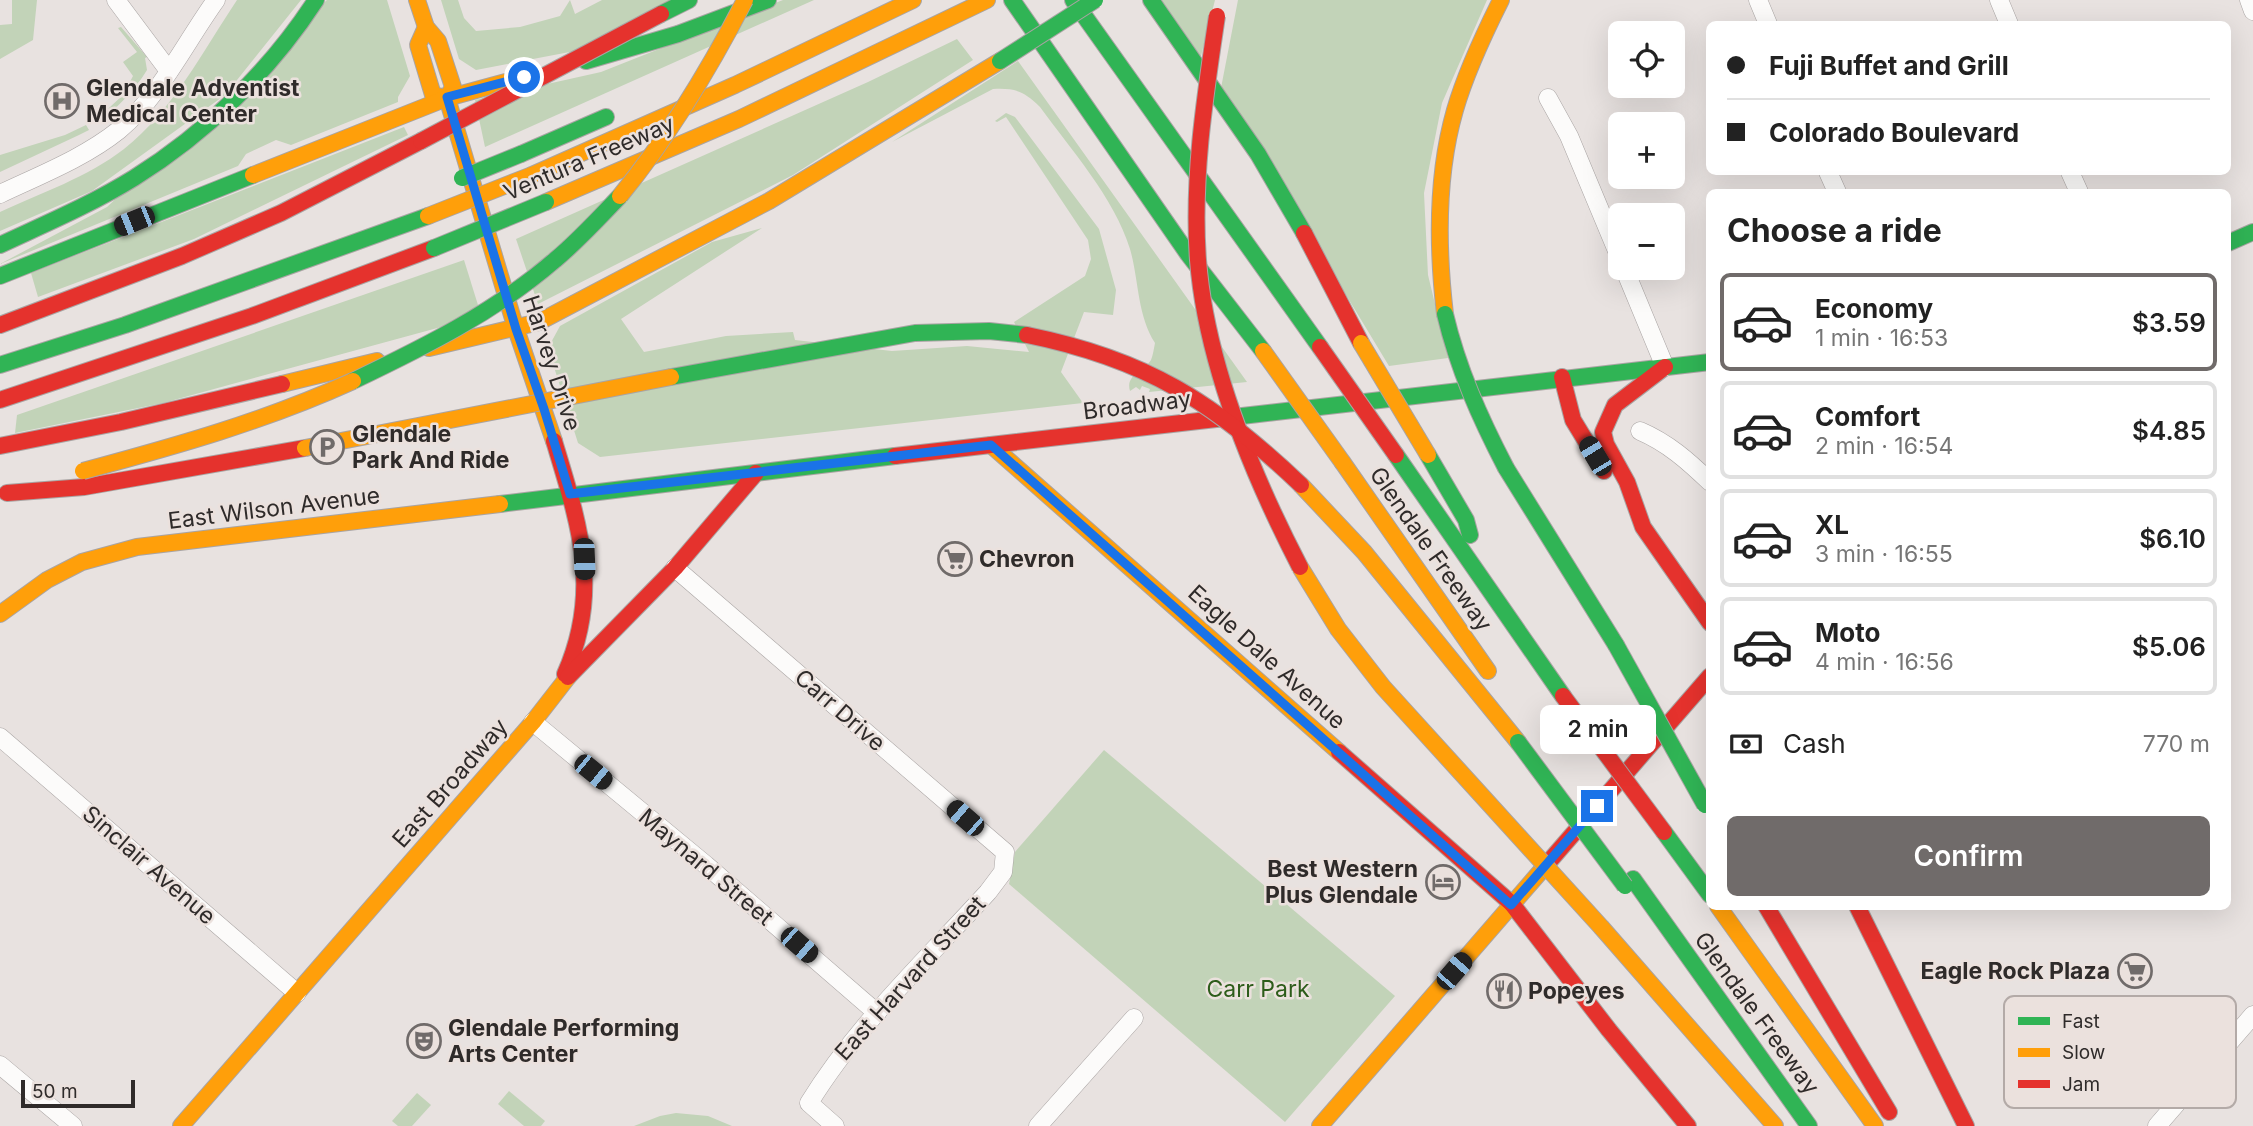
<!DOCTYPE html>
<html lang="en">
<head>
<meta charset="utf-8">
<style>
  :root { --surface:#fff; --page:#f2f2f2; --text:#222; --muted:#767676; --line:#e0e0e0; --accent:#706b6a }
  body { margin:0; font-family:Inter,sans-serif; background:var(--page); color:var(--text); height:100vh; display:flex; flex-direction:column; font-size:26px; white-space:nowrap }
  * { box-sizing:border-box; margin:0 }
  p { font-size:23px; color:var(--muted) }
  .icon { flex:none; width:38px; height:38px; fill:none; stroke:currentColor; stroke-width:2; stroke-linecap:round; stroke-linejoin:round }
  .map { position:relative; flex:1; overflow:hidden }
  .panel { position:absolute; left:1706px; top:189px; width:525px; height:721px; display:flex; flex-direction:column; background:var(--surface); border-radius:10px; box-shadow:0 7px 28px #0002 }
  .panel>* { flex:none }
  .banner { position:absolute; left:1706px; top:21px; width:525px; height:154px; border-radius:10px; box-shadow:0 7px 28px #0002; display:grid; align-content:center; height:154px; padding:0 21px; background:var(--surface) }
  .tools { position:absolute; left:1608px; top:21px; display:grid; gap:14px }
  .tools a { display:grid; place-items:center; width:77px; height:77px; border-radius:10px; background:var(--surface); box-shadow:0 7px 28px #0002; font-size:35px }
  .scale { position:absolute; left:21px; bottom:18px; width:114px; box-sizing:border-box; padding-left:7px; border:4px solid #2f2b2a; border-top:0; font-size:19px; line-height:24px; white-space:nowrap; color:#2f2b2a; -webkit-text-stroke:5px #ebe1dd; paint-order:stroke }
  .end { position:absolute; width:32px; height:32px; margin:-16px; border:9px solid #1a73e8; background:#fff; box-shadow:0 0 0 4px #fff }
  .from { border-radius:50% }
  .bubble { position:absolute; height:49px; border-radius:10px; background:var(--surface); box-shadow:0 7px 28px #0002; font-size:23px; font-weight:600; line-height:49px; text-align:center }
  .car { position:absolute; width:21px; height:42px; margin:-21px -10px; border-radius:9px; box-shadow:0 0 5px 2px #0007; background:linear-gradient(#222 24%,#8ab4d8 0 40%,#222 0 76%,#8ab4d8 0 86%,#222 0) }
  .banner b { display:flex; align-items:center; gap:24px; height:66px; font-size:26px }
  .banner b+b { border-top:2px solid var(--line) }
  .banner i { width:18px; height:18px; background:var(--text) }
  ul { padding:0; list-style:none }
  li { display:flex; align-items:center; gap:21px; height:98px; margin:0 14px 10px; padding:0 7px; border:4px solid var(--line); border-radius:10px }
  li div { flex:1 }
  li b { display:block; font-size:26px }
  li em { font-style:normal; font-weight:600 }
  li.current { border-color:var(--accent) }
  li>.icon { width:63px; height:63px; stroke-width:1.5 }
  h2 { padding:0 21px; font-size:32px; line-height:84px }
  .pay { display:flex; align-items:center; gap:18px; height:77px; padding:0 21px; font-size:26px }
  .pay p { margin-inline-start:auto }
  .action { display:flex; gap:14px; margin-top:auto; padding:14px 21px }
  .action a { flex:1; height:80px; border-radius:10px; background:var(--accent); color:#fff; font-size:28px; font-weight:600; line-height:80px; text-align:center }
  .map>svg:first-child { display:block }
  .green { fill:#c2d3b8 }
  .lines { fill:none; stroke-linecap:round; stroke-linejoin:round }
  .street-casing { stroke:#a9a4a3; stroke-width:19 }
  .fast-casing { stroke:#a9a4a3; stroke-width:18 }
  .slow-casing { stroke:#a9a4a3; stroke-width:18 }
  .jam-casing { stroke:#a9a4a3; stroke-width:18 }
  .street { stroke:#fcfbfa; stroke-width:18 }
  .fast { stroke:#30b455; stroke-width:16 }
  .slow { stroke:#ff9f0a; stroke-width:16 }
  .jam { stroke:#e5322d; stroke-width:16 }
  .fast-bridge-casing { stroke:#a9a4a3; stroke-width:18; stroke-linecap:butt }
  .slow-bridge-casing { stroke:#a9a4a3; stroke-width:18; stroke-linecap:butt }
  .jam-bridge-casing { stroke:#a9a4a3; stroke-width:18; stroke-linecap:butt }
  .fast-bridge { stroke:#30b455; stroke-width:16 }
  .slow-bridge { stroke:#ff9f0a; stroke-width:16 }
  .jam-bridge { stroke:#e5322d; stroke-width:16 }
  .route { stroke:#1a73e8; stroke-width:9 }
  .labels { text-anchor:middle; stroke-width:5; stroke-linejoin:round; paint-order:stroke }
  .poi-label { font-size:23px; font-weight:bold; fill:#2f2b2a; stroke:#ebe1dd; text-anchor:start }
  .street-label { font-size:23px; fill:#2f2b2a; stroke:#ebe1dd }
  .park-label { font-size:23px; fill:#2d5c1a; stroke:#ebe1dd }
  .key { fill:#ebe1dd; stroke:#b3aaa7; stroke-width:2 }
  .key-label { font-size:19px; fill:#2f2b2a }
</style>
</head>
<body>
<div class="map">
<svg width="2253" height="1126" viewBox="0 0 2253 1126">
  <rect width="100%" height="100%" fill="#e8e2e0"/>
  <!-- green -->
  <g class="green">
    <path d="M12 0H37L33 40 0 59V25L12 24Z"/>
    <path d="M237 0H301L225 95 92 191 0 231V212C41 193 88 177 124 149 173 110 203 51 237 0Z"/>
    <path d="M327 0H387L410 76 398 97V102L291 145 276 140 246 154 238 166 0 264 107 207Z"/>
    <path d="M441 0H458L464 18 476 31 520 27 560 16 570 0 575 14 602 0H672L596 47 476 70 459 59Z"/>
    <path d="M783 0H814L485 147 475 100 601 72Z"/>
    <path d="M1159 0H1215L1200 60Z"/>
    <path d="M1238 0H1487L1442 103 1424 193 1428 275 1448 358 1389 366 1221 88Z"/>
    <path d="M121 27 147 57 145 58 147 70C134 91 118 107 99 122L96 120 123 95 133 76 123 62 137 52 118 28Z"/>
    <path d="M957 39 973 60 793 175 538 304 516 239 868 82Z"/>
    <path d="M1018 61 1247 382 1149 392 1150 389 1142 386 1140 390 1136 387 1130 391C1125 375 1144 371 1151 360 1153 355 1154 348 1155 343 1137 315 1139 280 1130 249 1114 197 1071 150 1040 107 1024 91 1015 88 993 89L892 142Z"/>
    <path d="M1006 113 1015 117 1099 229 1116 290 1113 315 1084 312 1061 372 1083 403 600 457 578 443 548 348 560 326 712 242 762 228 621 319 644 352 726 336 793 332 795 340 892 351 967 346 1029 352 1014 322 1085 276 1091 259 1088 240 1006 117 997 122 995 121Z"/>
    <path d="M86 125 89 130 79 135 0 172V155L65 135Z"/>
    <path d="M404 127 408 135 194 239 38 297 31 273Z"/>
    <path d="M464 260 478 305 452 324 163 403 15 433 17 415Z"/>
    <path d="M1104 750 1395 996 1285 1122 1009 884 1015 852Z"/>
    <path d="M509 1091 545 1121 541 1126H524L498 1104Z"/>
    <path d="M417 1093 431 1105 412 1126H398L392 1121Z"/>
    <path d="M676 1113 708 1116 732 1126H634L660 1116Z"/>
  </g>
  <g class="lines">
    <!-- street casing -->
    <g class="street-casing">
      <g id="street">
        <path d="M116 0 169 71"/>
        <path d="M1758 0 1768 24"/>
        <path d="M1999 0 2009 24"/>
        <path d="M2249 0 2253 11"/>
        <path d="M1548 98 1569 136 1620 258"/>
        <path d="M1828 172 1837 192"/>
        <path d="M2070 172 2079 192"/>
        <path d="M0 194C40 175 84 158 119 130 160 96 185 43 216 0"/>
        <path d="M1624 268 1665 367"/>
        <path d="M1640 431C1668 443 1688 461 1710 482"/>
        <path d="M675 568 1005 852 1003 872 988 892C926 960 857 1025 809 1103L835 1126"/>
        <path d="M533 722 706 865 877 1013"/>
        <path d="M0 737 297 993"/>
        <path d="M0 1065 73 1126"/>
        <path d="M1038 1126 1134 1018"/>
        <path d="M2157 1126 2253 1015"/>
      </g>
    </g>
    <!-- fast casing -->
    <g class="fast-casing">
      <g id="fast">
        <path d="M1012 0 1188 254 1263 351"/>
        <path d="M1073 0 1320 347"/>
        <path d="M1151 0 1258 154 1304 233"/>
        <path d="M661 14 689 0"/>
        <path d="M586 61 678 34 768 0"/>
        <path d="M521 154 606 117"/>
        <path d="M2228 243 2253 232"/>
        <path d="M0 245C45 224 92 204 134 178 206 133 270 71 316 0"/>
        <path d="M0 276 253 175"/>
        <path d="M0 365 125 325 428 216"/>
        <path d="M671 377 915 333 989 331 1027 335"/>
        <path d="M1216 419 1710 362"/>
        <path d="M1396 455 1563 696"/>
        <path d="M1428 455 1466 520 1470 535"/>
        <path d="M1506 468 1616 645"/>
        <path d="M500 504 895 456"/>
        <path d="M1664 832 1710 895"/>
        <path d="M1633 879 1809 1126"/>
      </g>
    </g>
    <!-- slow casing -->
    <g class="slow-casing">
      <g id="slow">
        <path d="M417 0 426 27 438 41 453 87 447 98 516 329 554 441"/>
        <path d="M426 27 418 45 433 95 447 98"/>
        <path d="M253 175 447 98 531 75"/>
        <path d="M532 175 735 85 913 0"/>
        <path d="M546 202 739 119 987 0"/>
        <path d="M1445 314C1437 246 1436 176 1455 110 1466 72 1483 36 1501 0"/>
        <path d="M429 348 539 322 769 201 1000 61"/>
        <path d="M282 384 377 361"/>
        <path d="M991 445 1339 752"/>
        <path d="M1343 463 1488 671"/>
        <path d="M1301 485 1364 552 1518 742"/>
        <path d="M0 614 47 580 82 562 137 547 500 504"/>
        <path d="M1718 906 1875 1126"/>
        <path d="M1602 928 1775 1126"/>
        <path d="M181 1126 533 722 568 677"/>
        <path d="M1320 1126 1547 864"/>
      </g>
    </g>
    <!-- jam casing -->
    <g class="jam-casing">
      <g id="jam">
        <path d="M1304 233 1361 343"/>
        <path d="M0 325 182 256 281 213 421 141"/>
        <path d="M1665 367 1615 405 1603 432 1606 444 1627 482 1643 527 1710 623"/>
        <path d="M1562 377 1573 420 1604 471"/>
        <path d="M0 400 252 316 434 248"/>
        <path d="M554 441C579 524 602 590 565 674"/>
        <path d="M0 446 121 422 282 384"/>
        <path d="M895 456 1216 419"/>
        <path d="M7 493 84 487 305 448"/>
        <path d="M568 677 675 568 756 473"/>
        <path d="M1339 752 1512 904"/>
        <path d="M1547 864 1710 676"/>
        <path d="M1512 904 1609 1030 1688 1126"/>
        <path d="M1766 906 1889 1112"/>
        <path d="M1857 906 1966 1126"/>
      </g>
    </g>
    <!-- street -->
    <use href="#street" class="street"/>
    <!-- fast -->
    <use href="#fast" class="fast"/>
    <!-- slow -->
    <use href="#slow" class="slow"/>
    <!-- jam -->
    <use href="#jam" class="jam"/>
    <!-- fast-bridge casing -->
    <g class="fast-bridge-casing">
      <g id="fast-bridge">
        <path d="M1000 61 1095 0"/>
        <path d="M462 178 521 154"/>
        <path d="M434 248 546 202"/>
        <path d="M1445 314C1458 369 1480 418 1506 468"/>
        <path d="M353 381C424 347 495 312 555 260 578 241 599 218 620 196"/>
        <path d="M1616 645 1705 805"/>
        <path d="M1518 742 1625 886"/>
      </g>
    </g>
    <!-- slow-bridge casing -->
    <g class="slow-bridge-casing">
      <g id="slow-bridge">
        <path d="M620 196C670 135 709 70 745 0"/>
        <path d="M428 216 532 175"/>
        <path d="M1361 343 1428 455"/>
        <path d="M1263 351 1343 463"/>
        <path d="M305 448 671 377"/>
        <path d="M83 471C176 446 265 421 353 381"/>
        <path d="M1300 567 1338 629 1383 687 1602 928"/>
      </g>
    </g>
    <!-- jam-bridge casing -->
    <g class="jam-bridge-casing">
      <g id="jam-bridge">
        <path d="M1217 16C1205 96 1192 178 1198 260 1206 364 1252 474 1300 567"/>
        <path d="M421 141 661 14"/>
        <path d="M1027 335C1146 359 1214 402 1301 485"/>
        <path d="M1320 347 1396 455"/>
        <path d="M1563 696 1664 832"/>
      </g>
    </g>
    <!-- fast-bridge -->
    <use href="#fast-bridge" class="fast-bridge"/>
    <!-- slow-bridge -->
    <use href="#slow-bridge" class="slow-bridge"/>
    <!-- jam-bridge -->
    <use href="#jam-bridge" class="jam-bridge"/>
  </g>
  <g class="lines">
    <!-- route -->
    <path class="route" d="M524 77 447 97 516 329 544 409 570 494 991 445 1511 905 1597 806"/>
  </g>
  <!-- icons -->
  <defs>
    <g id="hospital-ring" transform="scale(1.75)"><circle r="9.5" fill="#ebe1dd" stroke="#706b6a" stroke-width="1.5"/><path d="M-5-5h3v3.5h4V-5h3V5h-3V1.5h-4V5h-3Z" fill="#706b6a"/></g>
    <g id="parking-ring" transform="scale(1.75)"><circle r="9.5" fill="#ebe1dd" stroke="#706b6a" stroke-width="1.5"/><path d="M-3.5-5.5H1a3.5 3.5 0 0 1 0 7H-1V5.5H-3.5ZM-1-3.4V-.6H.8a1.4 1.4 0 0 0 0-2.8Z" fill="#706b6a"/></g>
    <g id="supermarket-ring" transform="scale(1.75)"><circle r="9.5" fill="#ebe1dd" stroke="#706b6a" stroke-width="1.5"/><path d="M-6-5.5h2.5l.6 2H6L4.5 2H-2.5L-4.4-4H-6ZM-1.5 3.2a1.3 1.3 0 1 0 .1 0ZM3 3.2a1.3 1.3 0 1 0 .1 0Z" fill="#706b6a"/></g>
    <g id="hotel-ring" transform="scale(1.75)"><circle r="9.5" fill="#ebe1dd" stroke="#706b6a" stroke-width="1.5"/><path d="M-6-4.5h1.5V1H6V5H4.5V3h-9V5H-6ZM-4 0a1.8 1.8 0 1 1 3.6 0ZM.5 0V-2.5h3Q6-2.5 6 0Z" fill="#706b6a"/></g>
    <g id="restaurant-ring" transform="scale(1.75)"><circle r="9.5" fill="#ebe1dd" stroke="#706b6a" stroke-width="1.5"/><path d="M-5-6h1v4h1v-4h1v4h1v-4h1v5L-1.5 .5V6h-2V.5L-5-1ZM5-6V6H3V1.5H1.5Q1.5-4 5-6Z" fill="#706b6a"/></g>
    <g id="theatre-ring" transform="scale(1.75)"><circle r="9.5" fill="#ebe1dd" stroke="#706b6a" stroke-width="1.5"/><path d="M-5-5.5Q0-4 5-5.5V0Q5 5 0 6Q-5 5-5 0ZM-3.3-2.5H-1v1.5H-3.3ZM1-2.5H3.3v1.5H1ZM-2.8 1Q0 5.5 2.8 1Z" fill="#706b6a"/></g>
  </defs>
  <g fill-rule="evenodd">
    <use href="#hospital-ring" x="62" y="101"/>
    <use href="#parking-ring" x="327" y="447"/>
    <use href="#supermarket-ring" x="955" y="559"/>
    <use href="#hotel-ring" x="1443" y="882"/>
    <use href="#supermarket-ring" x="2135" y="971"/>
    <use href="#restaurant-ring" x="1504" y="991"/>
    <use href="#theatre-ring" x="424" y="1041"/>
  </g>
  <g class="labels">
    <!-- poi labels -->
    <g class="poi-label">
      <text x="86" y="96">Glendale Adventist<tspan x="86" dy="26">Medical Center</tspan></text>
      <text x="352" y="442">Glendale<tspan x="352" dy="26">Park And Ride</tspan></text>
      <text x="979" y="567">Chevron</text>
      <text x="1418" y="877" text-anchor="end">Best Western<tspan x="1418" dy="26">Plus Glendale</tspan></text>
      <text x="2110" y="979" text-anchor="end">Eagle Rock Plaza</text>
      <text x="1528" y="999">Popeyes</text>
      <text x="448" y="1036">Glendale Performing<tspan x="448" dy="26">Arts Center</tspan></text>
    </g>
    <!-- street labels -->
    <g class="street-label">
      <text transform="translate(589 158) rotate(-23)" y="8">Ventura Freeway</text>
      <text transform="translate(552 363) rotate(72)" y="8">Harvey Drive</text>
      <text transform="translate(1137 405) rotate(-7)" y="8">Broadway</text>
      <text transform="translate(274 508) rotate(-7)" y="8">East Wilson Avenue</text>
      <text transform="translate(1431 549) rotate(55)" y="8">Glendale Freeway</text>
      <text transform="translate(1267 657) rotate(42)" y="8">Eagle Dale Avenue</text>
      <text transform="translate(840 710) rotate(41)" y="8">Carr Drive</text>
      <text transform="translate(450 783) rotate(-49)" y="8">East Broadway</text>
      <text transform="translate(149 865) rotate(41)" y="8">Sinclair Avenue</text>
      <text transform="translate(706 867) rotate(40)" y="8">Maynard Street</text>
      <text transform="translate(910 978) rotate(-48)" y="8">East Harvard Street</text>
      <text transform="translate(1757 1013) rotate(54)" y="8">Glendale Freeway</text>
    </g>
    <!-- park labels -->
    <g class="park-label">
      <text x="1258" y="997">Carr Park</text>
    </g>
  </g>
  <!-- legend -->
  <rect x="2004" y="996" width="232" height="112" rx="10" class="key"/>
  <rect x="2018" y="1017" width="32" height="8" fill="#30b455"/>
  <rect x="2018" y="1048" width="32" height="9" fill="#ff9f0a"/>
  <rect x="2018" y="1080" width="32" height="8" fill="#e5322d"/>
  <g class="key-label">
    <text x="2062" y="1028">Fast</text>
    <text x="2062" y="1059">Slow</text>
    <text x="2062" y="1091">Jam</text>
  </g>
</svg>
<div class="tools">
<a><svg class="icon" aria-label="locate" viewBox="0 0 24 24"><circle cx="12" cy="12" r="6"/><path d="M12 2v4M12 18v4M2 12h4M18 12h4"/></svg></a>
<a>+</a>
<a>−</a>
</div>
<div class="scale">50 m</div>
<i class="end from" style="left:524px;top:77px"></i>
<i class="end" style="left:1597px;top:806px"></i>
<div class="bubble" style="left:1540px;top:705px;width:116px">2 min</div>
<i class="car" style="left:134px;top:221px;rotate:248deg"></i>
<i class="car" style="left:1595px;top:456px;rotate:329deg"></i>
<i class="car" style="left:584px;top:559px;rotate:178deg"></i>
<i class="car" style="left:593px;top:772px;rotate:129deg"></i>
<i class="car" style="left:965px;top:818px;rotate:311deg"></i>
<i class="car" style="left:799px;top:945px;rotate:131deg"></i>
<i class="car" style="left:1454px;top:971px;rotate:41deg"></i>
<div class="banner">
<b><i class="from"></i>Fuji Buffet and Grill</b>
<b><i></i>Colorado Boulevard</b>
</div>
<section class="panel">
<h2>Choose a ride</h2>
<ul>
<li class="current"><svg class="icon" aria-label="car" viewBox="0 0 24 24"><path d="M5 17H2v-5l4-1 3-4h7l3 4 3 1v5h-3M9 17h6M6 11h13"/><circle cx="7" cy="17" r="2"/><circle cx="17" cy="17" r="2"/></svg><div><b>Economy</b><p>1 min · 16:53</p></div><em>$3.59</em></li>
<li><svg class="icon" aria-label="car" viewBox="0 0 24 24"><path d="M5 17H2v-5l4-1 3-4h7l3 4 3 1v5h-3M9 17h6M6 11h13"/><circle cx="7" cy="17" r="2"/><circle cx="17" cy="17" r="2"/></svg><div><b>Comfort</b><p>2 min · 16:54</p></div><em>$4.85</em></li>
<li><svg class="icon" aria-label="car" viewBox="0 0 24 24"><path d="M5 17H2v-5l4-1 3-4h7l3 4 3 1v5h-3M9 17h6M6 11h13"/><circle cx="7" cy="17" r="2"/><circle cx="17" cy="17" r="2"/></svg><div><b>XL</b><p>3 min · 16:55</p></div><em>$6.10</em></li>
<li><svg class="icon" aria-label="car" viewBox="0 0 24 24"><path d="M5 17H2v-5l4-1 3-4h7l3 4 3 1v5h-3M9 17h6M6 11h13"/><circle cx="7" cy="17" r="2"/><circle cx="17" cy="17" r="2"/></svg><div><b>Moto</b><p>4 min · 16:56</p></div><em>$5.06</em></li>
</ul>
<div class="pay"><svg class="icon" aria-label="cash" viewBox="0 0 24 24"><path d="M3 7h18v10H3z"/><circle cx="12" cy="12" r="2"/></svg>Cash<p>770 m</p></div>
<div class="action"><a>Confirm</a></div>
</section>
</div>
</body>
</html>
